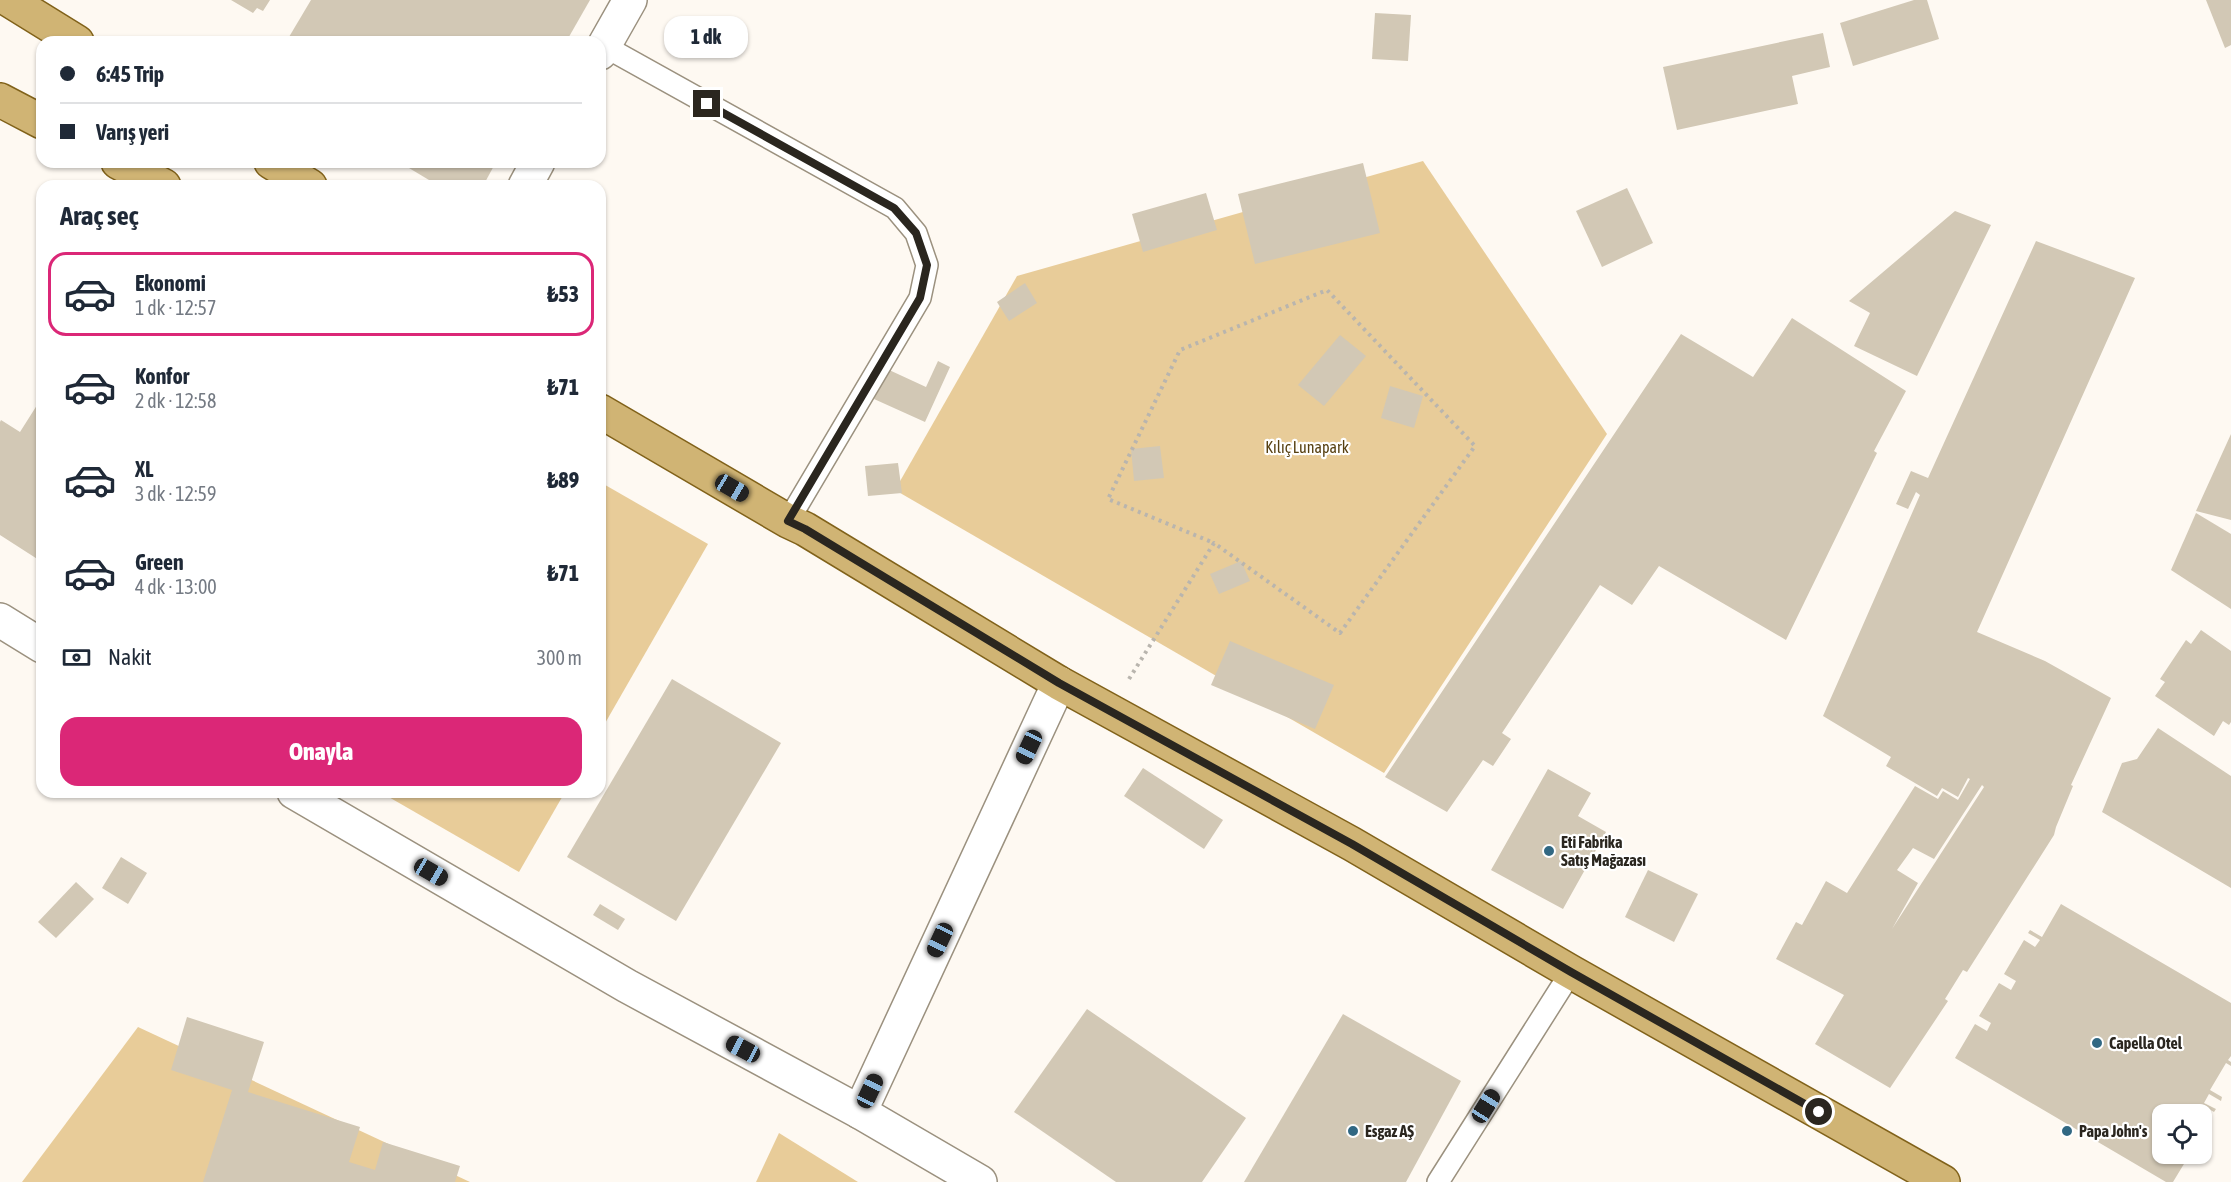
<!DOCTYPE html>
<html lang="tr">
<head>
<meta charset="utf-8">
<style>
  :root { --surface:#fff; --page:#f6f6f7; --text:#1f2937; --muted:#747a83; --line:#e0e1e3; --accent:#db2777 }
  body { margin:0; font-family:"Asap Condensed",sans-serif; background:var(--page); color:var(--text); height:100vh; display:flex; flex-direction:column; font-size:22px; white-space:nowrap }
  * { box-sizing:border-box; margin:0 }
  p { font-size:20px; color:var(--muted) }
  .icon { flex:none; width:33px; height:33px; fill:none; stroke:currentColor; stroke-width:2; stroke-linecap:round; stroke-linejoin:round }
  .map { position:relative; flex:1; overflow:hidden }
  .sheet { position:absolute; left:36px; top:180px; width:570px; height:618px; display:flex; flex-direction:column; background:var(--surface); border-radius:18px; box-shadow:0 2px 4px #0004 }
  .sheet>* { flex:none }
  .hud { position:absolute; left:36px; top:36px; width:570px; height:132px; border-radius:18px; box-shadow:0 2px 4px #0004; display:grid; align-content:center; height:132px; padding:0 24px; background:var(--surface) }
  .tools { position:absolute; left:2152px; top:1104px; display:grid; gap:12px }
  .tools a { display:grid; place-items:center; width:60px; height:60px; border-radius:12px; background:var(--surface); box-shadow:0 2px 4px #0004; font-size:30px }
  .end { position:absolute; width:27px; height:27px; margin:-14px; border:8px solid #2a261f; background:#fff; box-shadow:0 0 0 3px #fff }
  .from { border-radius:50% }
  .bubble { position:absolute; height:42px; border-radius:18px; background:var(--surface); box-shadow:0 2px 4px #0004; font-size:20px; font-weight:800; line-height:42px; text-align:center }
  .car { position:absolute; width:18px; height:36px; margin:-18px -9px; border-radius:8px; box-shadow:0 0 4px 2px #0007; background:linear-gradient(#222 24%,#8ab4d8 0 40%,#222 0 76%,#8ab4d8 0 86%,#222 0) }
  .hud b { display:flex; align-items:center; gap:21px; height:57px; font-size:22px }
  .hud b+b { border-top:2px solid var(--line) }
  .hud i { width:15px; height:15px; background:var(--text) }
  ul { padding:0; list-style:none }
  li { display:flex; align-items:center; gap:18px; height:84px; margin:0 12px 9px; padding:0 12px; border:3px solid transparent; border-radius:18px }
  li div { flex:1 }
  li b { display:block; font-size:22px }
  li em { font-style:normal; font-weight:800 }
  li.selected { border-color:var(--accent) }
  li>.icon { width:54px; height:54px; stroke-width:1.5 }
  h2 { padding:0 24px; font-size:27px; line-height:72px }
  .pay { display:flex; align-items:center; gap:15px; height:66px; padding:0 24px; font-size:22px }
  .pay p { margin-inline-start:auto }
  .button { display:flex; gap:12px; margin-top:auto; padding:12px 24px }
  .button a { flex:1; height:69px; border-radius:18px; background:var(--accent); color:#fff; font-size:24px; font-weight:800; line-height:69px; text-align:center }
  .map>svg:first-child { display:block }
  .green { fill:#e8cc99 }
  .building { fill:#d2c8b5; fill-rule:evenodd }
  .lines { fill:none; stroke-linecap:round; stroke-linejoin:round }
  .lane-casing { stroke:#9b917f; stroke-width:24 }
  .street-casing { stroke:#9b917f; stroke-width:36 }
  .primary-casing { stroke:#81621a; stroke-width:36 }
  .path { stroke:#b9b5ae; stroke-width:4; stroke-dasharray:3 4.5; stroke-linecap:butt }
  .lane { stroke:#fff; stroke-width:21 }
  .street { stroke:#fff; stroke-width:33 }
  .primary { stroke:#d0b474; stroke-width:33 }
  .route { stroke:#2a261f; stroke-width:8 }
  .poi-dot { fill:#316883; stroke:#fff; stroke-width:2 }
  .labels { text-anchor:middle; stroke-width:4.5; stroke-linejoin:round; paint-order:stroke }
  .park-label { font-size:16px; fill:#574011; stroke:#fff }
  .poi-label { font-size:16px; font-weight:bold; fill:#2a261f; stroke:#fff; text-anchor:start }
</style>
</head>
<body>
<div class="map">
<svg width="2231" height="1182" viewBox="0 0 2231 1182">
  <rect width="100%" height="100%" fill="#fef9f2"/>
  <!-- green -->
  <g class="green">
    <path d="M1423 161 1607 434 1384 773 895 490 1017 276Z"/>
    <path d="M600 482 708 544 600 732Z"/>
    <path d="M380 792H565L519 872Z"/>
    <path d="M138 1027 470 1182H22Z"/>
    <path d="M779 1133 858 1182H756Z"/>
  </g>
  <!-- building -->
  <g class="building">
    <path d="M231 0H270L263 11 257 8 253 13Z"/>
    <path d="M311 0H590L566 42H286Z"/>
    <path d="M1914 0H1927L1939 39 1853 66 1840 23Z"/>
    <path d="M2206 0H2231V45L2225 48Z"/>
    <path d="M1375 13 1411 15 1408 61 1372 59Z"/>
    <path d="M1823 33 1830 67 1792 76 1798 104 1677 130 1663 67Z"/>
    <path d="M399 162H496L483 186H439Z"/>
    <path d="M1363 163 1380 233 1255 264 1238 194Z"/>
    <path d="M1627 188 1653 243 1602 267 1576 211Z"/>
    <path d="M1206 193 1217 230 1143 252 1132 214Z"/>
    <path d="M1955 211 1991 225 1917 376 1854 346 1870 313 1849 301Z"/>
    <path d="M2036 241 2135 278 1977 632 2045 661 2111 698 2071 785 2073 786 2056 827 2054 835 1967 972 1963 970 1945 999 1948 1001 1890 1088 1815 1044 1844 995 1776 959 1796 922 1802 925 1826 881 1847 893 1915 786 1938 799 1943 791 1958 800 1970 779 1968 778 1958 797 1942 788 1937 796 1886 766 1891 757 1823 716 1920 495 1916 492 1908 509 1896 504 1911 471 1928 478ZM1982 785 1984 787 1892 929 1918 883 1897 870 1913 848 1934 859Z"/>
    <path d="M1025 283 1037 303 1009 321 997 302Z"/>
    <path d="M1792 318 1906 391 1874 451 1877 453 1786 640 1659 566 1632 605 1600 585 1502 733 1511 739 1493 766 1483 760 1447 812 1385 777 1681 334 1753 377Z"/>
    <path d="M1340 335 1366 356 1324 406 1298 385Z"/>
    <path d="M938 361 950 367 925 422 874 399 887 369 926 387Z"/>
    <path d="M1390 386 1423 396 1414 428 1381 418Z"/>
    <path d="M39 402 42 403V562L0 535V422L1 420 20 432Z"/>
    <path d="M2231 434V520L2196 511Z"/>
    <path d="M1160 446 1164 478 1134 481 1131 449Z"/>
    <path d="M898 463 902 493 868 496 865 466Z"/>
    <path d="M2196 513 2231 534V609L2171 570Z"/>
    <path d="M1241 561 1250 581 1219 594 1210 574Z"/>
    <path d="M2201 630 2231 651V722L2229 725 2223 721 2214 736 2155 696 2165 682 2160 679 2186 640 2191 644Z"/>
    <path d="M1230 641 1334 685 1315 729 1211 685Z"/>
    <path d="M672 679 781 743 676 921 567 857Z"/>
    <path d="M2158 728 2231 776V888L2102 812 2122 763 2137 759Z"/>
    <path d="M1143 768 1223 820 1204 849 1124 796Z"/>
    <path d="M1548 769 1591 793 1578 816 1606 832 1563 909 1491 870Z"/>
    <path d="M121 857 147 873 128 904 102 888Z"/>
    <path d="M1648 870 1698 894 1674 942 1625 917Z"/>
    <path d="M76 882 94 899 56 938 38 922Z"/>
    <path d="M600 904 625 919 618 930 593 915Z"/>
    <path d="M2061 904 2231 1003V1056L2228 1060 2231 1062V1066L2226 1063 2210 1090 2222 1097 2221 1101 2209 1094 2204 1103 2216 1109 2214 1112 2202 1105 2197 1114H2163V1154H2190L2173 1182H2166L1955 1058 1975 1024 1987 1031 1991 1023 1979 1016 1999 983 2011 990 2016 981 2004 974 2024 940 2035 947 2040 940 2028 933 2030 930 2042 937Z"/>
    <path d="M1087 1009 1246 1118 1202 1182H1116L1014 1112Z"/>
    <path d="M1343 1014 1461 1081 1406 1182H1244Z"/>
    <path d="M187 1017 264 1042 248 1092 360 1127 349 1162 375 1170 383 1142 460 1166 455 1182H203L232 1090 171 1070Z"/>
  </g>
  <g class="lines">
    <!-- lane casing -->
    <g class="lane-casing">
      <g id="lane">
        <path d="M604 46 895 208 916 233 927 265 920 298 788 521"/>
        <path d="M1438 1182 1571 972"/>
      </g>
    </g>
    <!-- street casing -->
    <g class="street-casing">
      <g id="street">
        <path d="M600 53 630 0"/>
        <path d="M525 186 538 162"/>
        <path d="M0 620 42 646"/>
        <path d="M294 792 627 986 860 1112 980 1182"/>
        <path d="M860 1112 1059 683"/>
      </g>
    </g>
    <!-- primary casing -->
    <g class="primary-casing">
      <g id="primary">
        <path d="M9 0 77 42"/>
        <path d="M0 100 42 122"/>
        <path d="M118 162 164 186"/>
        <path d="M271 162 310 186"/>
        <path d="M600 411 788 521 805 529 1059 683 1352 844 1571 972 1943 1182"/>
      </g>
    </g>
    <!-- path -->
    <path class="path" d="M1129 679 1214 543 1340 633 1475 446 1327 290 1180 350 1108 499 1214 543"/>
    <!-- lane -->
    <use href="#lane" class="lane"/>
    <!-- street -->
    <use href="#street" class="street"/>
    <!-- primary -->
    <use href="#primary" class="primary"/>
  </g>
  <g class="lines">
    <!-- route -->
    <path class="route" d="M707 104 894 208 916 233 927 265 920 298 788 521 805 529 1059 683 1352 844 1571 972 1819 1112"/>
  </g>
  <!-- markers -->
  <g class="poi-dot">
    <circle cx="1549" cy="851" r="6"/>
    <circle cx="2097" cy="1043" r="6"/>
    <circle cx="1353" cy="1131" r="6"/>
    <circle cx="2067" cy="1131" r="6"/>
  </g>
  <g class="labels">
    <!-- park labels -->
    <g class="park-label">
      <text x="1307" y="453">Kılıç Lunapark</text>
    </g>
    <!-- poi labels -->
    <g class="poi-label">
      <text x="1561" y="848">Eti Fabrika<tspan x="1561" dy="18">Satış Mağazası</tspan></text>
      <text x="2109" y="1049">Capella Otel</text>
      <text x="1365" y="1137">Esgaz AŞ</text>
      <text x="2079" y="1137">Papa John's</text>
    </g>
  </g>
</svg>
<div class="tools">
<a><svg class="icon" aria-label="locate" viewBox="0 0 24 24"><circle cx="12" cy="12" r="6"/><path d="M12 2v4M12 18v4M2 12h4M18 12h4"/></svg></a>
</div>
<i class="end from" style="left:1819px;top:1112px"></i>
<i class="end" style="left:707px;top:104px"></i>
<div class="bubble" style="left:664px;top:16px;width:84px">1 dk</div>
<i class="car" style="left:732px;top:488px;rotate:120deg"></i>
<i class="car" style="left:1029px;top:747px;rotate:205deg"></i>
<i class="car" style="left:431px;top:872px;rotate:120deg"></i>
<i class="car" style="left:940px;top:940px;rotate:205deg"></i>
<i class="car" style="left:743px;top:1049px;rotate:298deg"></i>
<i class="car" style="left:870px;top:1091px;rotate:25deg"></i>
<i class="car" style="left:1486px;top:1106px;rotate:32deg"></i>
<div class="hud">
<b><i class="from"></i>6:45 Trip</b>
<b><i></i>Varış yeri</b>
</div>
<section class="sheet">
<h2>Araç seç</h2>
<ul>
<li class="selected"><svg class="icon" aria-label="car" viewBox="0 0 24 24"><path d="M5 17H2v-5l4-1 3-4h7l3 4 3 1v5h-3M9 17h6M6 11h13"/><circle cx="7" cy="17" r="2"/><circle cx="17" cy="17" r="2"/></svg><div><b>Ekonomi</b><p>1 dk · 12:57</p></div><em>₺53</em></li>
<li><svg class="icon" aria-label="car" viewBox="0 0 24 24"><path d="M5 17H2v-5l4-1 3-4h7l3 4 3 1v5h-3M9 17h6M6 11h13"/><circle cx="7" cy="17" r="2"/><circle cx="17" cy="17" r="2"/></svg><div><b>Konfor</b><p>2 dk · 12:58</p></div><em>₺71</em></li>
<li><svg class="icon" aria-label="car" viewBox="0 0 24 24"><path d="M5 17H2v-5l4-1 3-4h7l3 4 3 1v5h-3M9 17h6M6 11h13"/><circle cx="7" cy="17" r="2"/><circle cx="17" cy="17" r="2"/></svg><div><b>XL</b><p>3 dk · 12:59</p></div><em>₺89</em></li>
<li><svg class="icon" aria-label="car" viewBox="0 0 24 24"><path d="M5 17H2v-5l4-1 3-4h7l3 4 3 1v5h-3M9 17h6M6 11h13"/><circle cx="7" cy="17" r="2"/><circle cx="17" cy="17" r="2"/></svg><div><b>Green</b><p>4 dk · 13:00</p></div><em>₺71</em></li>
</ul>
<div class="pay"><svg class="icon" aria-label="cash" viewBox="0 0 24 24"><path d="M3 7h18v10H3z"/><circle cx="12" cy="12" r="2"/></svg>Nakit<p>300 m</p></div>
<div class="button"><a>Onayla</a></div>
</section>
</div>
</body>
</html>
